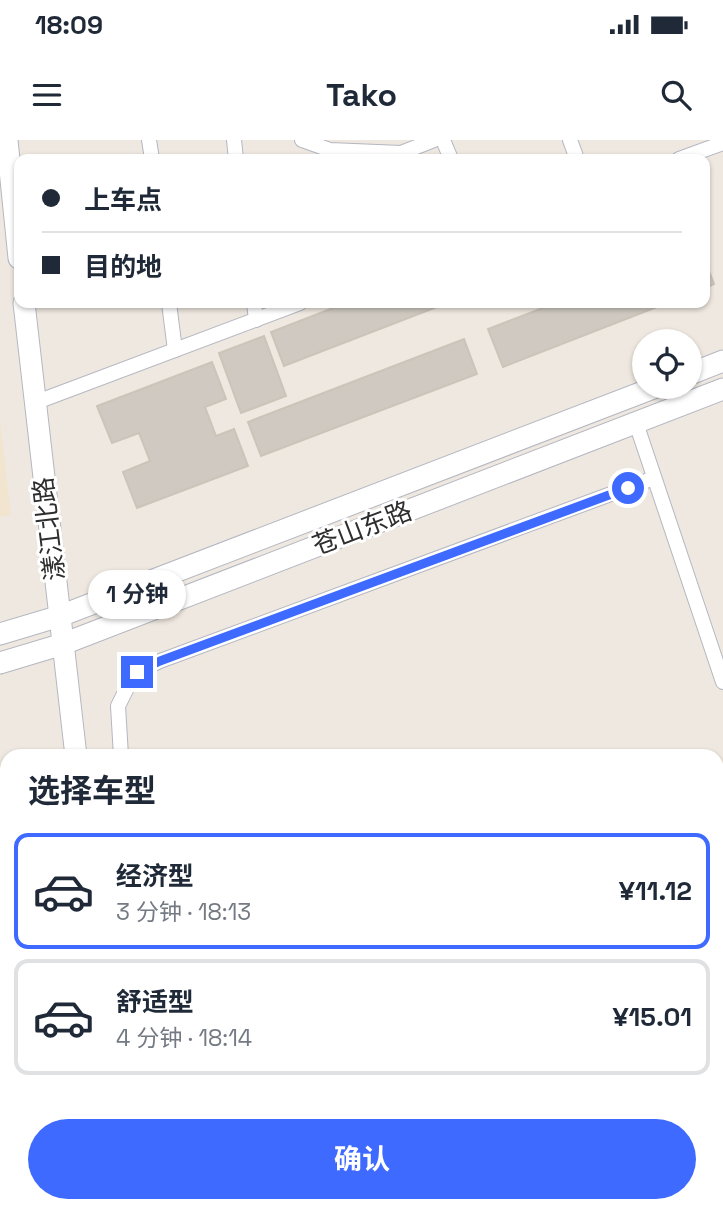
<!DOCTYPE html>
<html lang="zh">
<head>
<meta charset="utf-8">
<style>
  :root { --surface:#fff; --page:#f2f2f3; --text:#1f2937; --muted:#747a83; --line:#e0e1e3; --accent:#3e6aff }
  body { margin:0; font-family:"Space Grotesk","Noto Sans SC",sans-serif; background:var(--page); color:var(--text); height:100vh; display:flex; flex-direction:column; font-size:26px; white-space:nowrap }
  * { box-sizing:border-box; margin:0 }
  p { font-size:23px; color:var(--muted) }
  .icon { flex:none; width:38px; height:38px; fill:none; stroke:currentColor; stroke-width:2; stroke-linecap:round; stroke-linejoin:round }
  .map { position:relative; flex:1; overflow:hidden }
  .drawer { position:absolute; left:0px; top:609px; width:724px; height:464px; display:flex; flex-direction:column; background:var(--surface); border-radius:21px 21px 0 0; box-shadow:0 2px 5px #0004 }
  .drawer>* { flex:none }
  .banner { position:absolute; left:14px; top:14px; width:696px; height:154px; border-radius:14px; box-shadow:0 2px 5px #0004; display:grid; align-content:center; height:154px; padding:0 28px; background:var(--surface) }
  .fabs { position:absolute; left:632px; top:189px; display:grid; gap:14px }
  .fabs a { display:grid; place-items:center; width:70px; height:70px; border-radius:50%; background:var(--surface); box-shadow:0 2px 5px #0004; font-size:35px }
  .end { position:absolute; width:32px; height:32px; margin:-16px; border:9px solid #3e6aff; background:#fff; box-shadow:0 0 0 4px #fff }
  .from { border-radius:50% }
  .bubble { position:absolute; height:49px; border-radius:24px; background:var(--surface); box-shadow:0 2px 5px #0004; font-size:23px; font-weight:700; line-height:49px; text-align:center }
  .banner b { display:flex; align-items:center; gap:24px; height:66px; font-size:26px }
  .banner b+b { border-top:2px solid var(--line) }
  .banner i { width:18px; height:18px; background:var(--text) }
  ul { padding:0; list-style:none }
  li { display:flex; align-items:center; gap:21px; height:116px; margin:0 14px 10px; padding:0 14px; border:4px solid var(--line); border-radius:14px }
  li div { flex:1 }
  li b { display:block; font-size:26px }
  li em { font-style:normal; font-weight:700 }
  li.selected { border-color:var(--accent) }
  li>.icon { width:63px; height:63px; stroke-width:1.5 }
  h2 { padding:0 28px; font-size:32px; line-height:84px }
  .primary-button { display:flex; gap:14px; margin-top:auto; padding:14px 28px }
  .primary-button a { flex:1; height:80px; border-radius:42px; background:var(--accent); color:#fff; font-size:28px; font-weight:700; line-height:80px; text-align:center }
  .status { display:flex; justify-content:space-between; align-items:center; height:49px; padding:0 35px; background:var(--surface); direction:ltr }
  .status svg { height:19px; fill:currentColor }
  header { display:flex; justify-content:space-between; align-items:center; height:91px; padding:0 28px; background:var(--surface); font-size:32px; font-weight:700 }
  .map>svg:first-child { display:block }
  .education { fill:#f1e5d0 }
  .water { fill:#70d7f4 }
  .building { fill:#cfc9c1; stroke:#cbc4b9; stroke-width:2 }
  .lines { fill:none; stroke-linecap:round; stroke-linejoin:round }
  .lane-casing { stroke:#b4b7c1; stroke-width:9 }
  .street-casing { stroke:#b4b7c1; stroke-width:16 }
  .secondary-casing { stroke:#b4b7c1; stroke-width:23 }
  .lane { stroke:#fff; stroke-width:7 }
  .street { stroke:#fff; stroke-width:14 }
  .secondary { stroke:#fff; stroke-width:21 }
  .route { stroke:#3e6aff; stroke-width:9 }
  .labels { text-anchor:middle; stroke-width:6; stroke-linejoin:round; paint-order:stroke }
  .street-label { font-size:26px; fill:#2e2e2e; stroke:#fff }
</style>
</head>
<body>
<div class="status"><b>18:09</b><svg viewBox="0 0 49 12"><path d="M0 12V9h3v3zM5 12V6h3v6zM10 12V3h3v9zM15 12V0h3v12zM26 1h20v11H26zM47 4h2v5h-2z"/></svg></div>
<header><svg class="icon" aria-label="menu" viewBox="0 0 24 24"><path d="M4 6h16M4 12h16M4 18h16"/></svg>Tako<svg class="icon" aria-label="search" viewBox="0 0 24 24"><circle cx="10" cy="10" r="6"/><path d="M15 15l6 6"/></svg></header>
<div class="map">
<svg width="723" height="1072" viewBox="0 0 723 1072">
  <rect width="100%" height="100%" fill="#efe8e0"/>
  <!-- education -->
  <path class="education" d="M0 279 11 375 0 377Z"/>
  <!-- water -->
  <path class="water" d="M0 929 7 934V1051L0 1053Z"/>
  <!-- building -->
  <g class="building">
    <path d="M705 121 714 144 705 148Z"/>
    <path d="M346 163H447L284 226 271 192Z"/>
    <path d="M556 163H667L503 227 488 189Z"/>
    <path d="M264 196 286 256 241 273 219 213Z"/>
    <path d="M464 199 477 234 261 316 248 282Z"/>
    <path d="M212 222 226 259 205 267 216 296 234 289 248 326 137 368 123 332 150 321 139 293 112 303 97 266Z"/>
  </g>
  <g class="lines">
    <!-- lane casing -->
    <g class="lane-casing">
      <path id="lane" d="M718 843 723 839"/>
    </g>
    <!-- street casing -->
    <g class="street-casing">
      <g id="street">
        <path d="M149 0 152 19"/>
        <path d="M234 0 236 19"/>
        <path d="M302 0 330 10 401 13 434 0"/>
        <path d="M443 0 451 19"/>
        <path d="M570 0 577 19"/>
        <path d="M679 19 723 3"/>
        <path d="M169 163 175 210"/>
        <path d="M254 163 256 180"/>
        <path d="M34 263 300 163"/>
        <path d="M636 283 723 542"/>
        <path d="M121 616 118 566 131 540 137 532 160 521 654 338"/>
        <path d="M718 641 723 634"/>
      </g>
    </g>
    <!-- secondary casing -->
    <g class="secondary-casing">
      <g id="secondary">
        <path d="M7 0 19 118"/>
        <path d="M24 163 76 616"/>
        <path d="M690 234 723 221"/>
        <path d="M0 494 60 476 656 247"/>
        <path d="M0 523 63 504 723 249"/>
        <path d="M127 1066 128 1072"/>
      </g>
    </g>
    <!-- lane -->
    <use href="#lane" class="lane"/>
    <!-- street -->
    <use href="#street" class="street"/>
    <!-- secondary -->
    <use href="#secondary" class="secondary"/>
  </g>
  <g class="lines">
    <!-- route -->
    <path class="route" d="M137 532 160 521 628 348"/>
  </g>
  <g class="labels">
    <!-- street labels -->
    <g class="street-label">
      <text transform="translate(362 388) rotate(-21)" y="9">苍山东路</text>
      <text transform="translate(49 389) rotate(-97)" y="9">漾江北路</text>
    </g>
  </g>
</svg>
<div class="fabs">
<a><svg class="icon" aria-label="locate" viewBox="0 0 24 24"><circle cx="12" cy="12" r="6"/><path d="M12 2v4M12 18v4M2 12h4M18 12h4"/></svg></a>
</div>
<i class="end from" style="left:628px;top:348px"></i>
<i class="end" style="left:137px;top:532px"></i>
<div class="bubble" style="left:88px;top:430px;width:98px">1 分钟</div>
<div class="banner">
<b><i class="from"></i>上车点</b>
<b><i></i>目的地</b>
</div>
<section class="drawer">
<h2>选择车型</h2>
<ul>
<li class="selected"><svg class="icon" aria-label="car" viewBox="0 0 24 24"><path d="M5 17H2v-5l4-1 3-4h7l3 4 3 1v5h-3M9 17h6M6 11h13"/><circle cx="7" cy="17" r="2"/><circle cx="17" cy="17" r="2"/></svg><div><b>经济型</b><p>3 分钟 · 18:13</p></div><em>¥11.12</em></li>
<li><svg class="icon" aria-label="car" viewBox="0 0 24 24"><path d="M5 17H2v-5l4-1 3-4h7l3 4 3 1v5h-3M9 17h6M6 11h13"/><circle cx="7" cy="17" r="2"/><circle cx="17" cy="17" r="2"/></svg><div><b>舒适型</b><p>4 分钟 · 18:14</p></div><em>¥15.01</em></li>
</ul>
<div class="primary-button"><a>确认</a></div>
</section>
</div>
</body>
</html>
